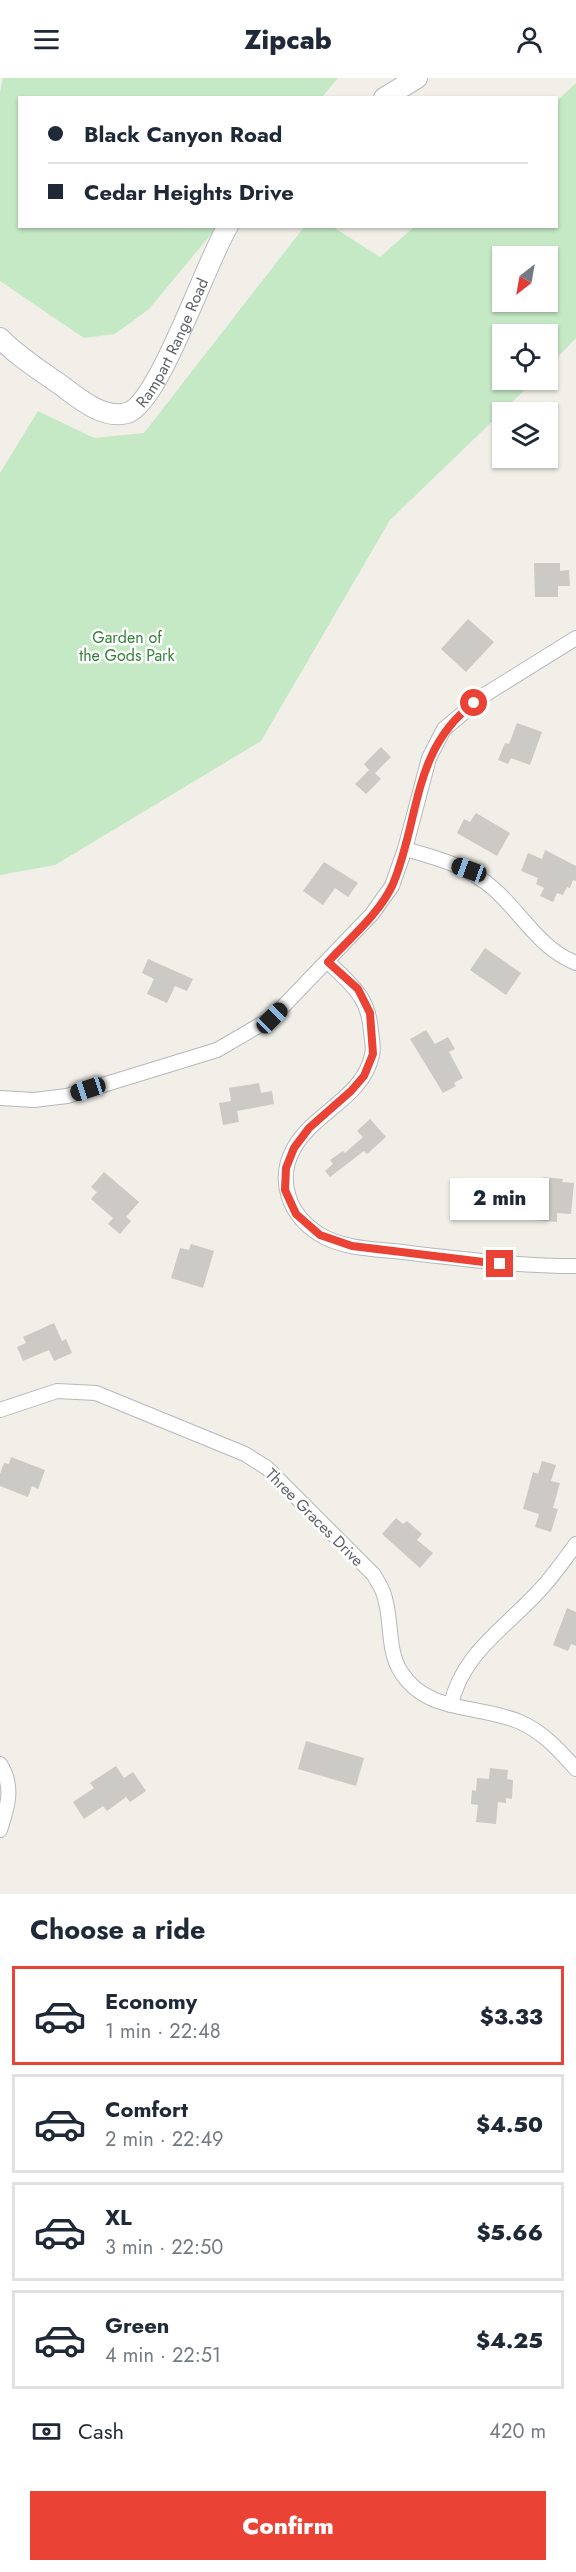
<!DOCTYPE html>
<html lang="en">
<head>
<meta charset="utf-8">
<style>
  :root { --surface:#fff; --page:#f2f2f3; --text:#1f2937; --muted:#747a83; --line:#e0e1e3; --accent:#ea4335 }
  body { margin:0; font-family:Jost,sans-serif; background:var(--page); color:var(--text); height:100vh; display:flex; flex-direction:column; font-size:22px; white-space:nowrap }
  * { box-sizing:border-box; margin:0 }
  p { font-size:20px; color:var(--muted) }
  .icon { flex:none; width:33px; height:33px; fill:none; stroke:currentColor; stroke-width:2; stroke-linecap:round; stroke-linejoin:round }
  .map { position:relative; height:1816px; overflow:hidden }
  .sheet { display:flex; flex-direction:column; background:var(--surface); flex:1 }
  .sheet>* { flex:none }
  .banner { position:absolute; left:18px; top:18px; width:540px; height:132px; border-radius:0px; box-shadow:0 2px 4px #0004; display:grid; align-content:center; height:132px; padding:0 30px; background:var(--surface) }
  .needle { width:39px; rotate:211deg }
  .buttons { position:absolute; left:492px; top:168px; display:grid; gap:12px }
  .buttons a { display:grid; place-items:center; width:66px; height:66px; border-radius:0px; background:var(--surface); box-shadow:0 2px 4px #0004; font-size:30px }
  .end { position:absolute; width:27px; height:27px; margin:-14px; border:8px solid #ea4335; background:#fff; box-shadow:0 0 0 3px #fff }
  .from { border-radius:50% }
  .bubble { position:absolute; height:42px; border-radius:0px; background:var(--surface); box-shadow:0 2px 4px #0004; font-size:20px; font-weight:800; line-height:42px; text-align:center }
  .car { position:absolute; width:18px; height:36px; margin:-18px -9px; border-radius:8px; box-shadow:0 0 4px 2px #0007; background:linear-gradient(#222 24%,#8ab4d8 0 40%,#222 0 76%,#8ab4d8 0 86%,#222 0) }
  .banner b { display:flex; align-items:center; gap:21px; height:57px; font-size:22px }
  .banner b+b { border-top:2px solid var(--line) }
  .banner i { width:15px; height:15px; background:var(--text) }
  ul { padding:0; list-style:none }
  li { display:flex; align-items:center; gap:18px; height:99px; margin:0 12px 9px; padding:0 18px; border:3px solid var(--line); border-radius:0px }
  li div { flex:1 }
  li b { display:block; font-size:22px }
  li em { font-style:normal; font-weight:800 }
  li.on { border-color:var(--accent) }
  li>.icon { width:54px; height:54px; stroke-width:1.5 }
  h2 { padding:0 30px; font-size:27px; line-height:72px }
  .pay { display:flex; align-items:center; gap:15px; height:66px; padding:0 30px; font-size:22px }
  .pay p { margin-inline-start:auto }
  .primary-button { display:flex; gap:12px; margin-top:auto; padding:12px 30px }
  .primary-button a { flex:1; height:69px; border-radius:0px; background:var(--accent); color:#fff; font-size:24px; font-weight:800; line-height:69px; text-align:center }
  header { display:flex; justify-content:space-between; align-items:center; height:78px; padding:0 30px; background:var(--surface); font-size:27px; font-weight:800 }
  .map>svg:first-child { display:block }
  .green { fill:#c5e8c5; fill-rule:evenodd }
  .building { fill:#cccac5 }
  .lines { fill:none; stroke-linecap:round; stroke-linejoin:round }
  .street-casing { stroke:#b5b8bc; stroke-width:16 }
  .secondary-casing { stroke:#b6babf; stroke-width:22 }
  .street { stroke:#fff; stroke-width:14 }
  .secondary { stroke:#fff; stroke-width:20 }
  .route { stroke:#ea4335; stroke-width:8 }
  .labels { text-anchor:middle; stroke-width:5; stroke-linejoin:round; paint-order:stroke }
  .street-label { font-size:16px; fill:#5f6368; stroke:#fff }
  .park-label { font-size:16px; fill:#348238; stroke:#fff }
</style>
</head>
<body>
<header><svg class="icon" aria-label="menu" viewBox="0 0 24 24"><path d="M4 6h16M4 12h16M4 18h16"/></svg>Zipcab<svg class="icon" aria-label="person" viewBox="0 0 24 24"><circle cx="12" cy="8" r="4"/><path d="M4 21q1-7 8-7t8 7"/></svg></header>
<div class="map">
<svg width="576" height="1816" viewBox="0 0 576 1816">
  <rect width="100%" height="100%" fill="#f1efe8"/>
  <!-- green -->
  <g class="green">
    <path d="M3 0H338L322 19 20 20V148L217 149 149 231 115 256 84 260 0 203V14Z"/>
    <path d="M576 5V260L548 289V256H502V302H535L390 442 261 663 55 787 0 797V395L38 333 94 360 144 355 304 149H333L380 179 414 149 556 148 557 23ZM548 178V224H502V178Z"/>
  </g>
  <!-- building -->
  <g class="building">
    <path d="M534 485H560V493L569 492 570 508H558V519H535Z"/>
    <path d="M468 541 494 564 466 594 441 571Z"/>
    <path d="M517 645 542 654 530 687 511 680 508 686 498 682 505 665 509 666Z"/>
    <path d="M381 669 391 679 375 695 381 701 366 716 355 706 369 692 364 686Z"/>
    <path d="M476 735 510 755 497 778 457 755 464 741 470 744Z"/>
    <path d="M545 772 576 788V803L573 802 570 810 567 809 563 817 557 815 553 824 540 818 544 810 536 806 538 800 521 793 528 775 542 781Z"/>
    <path d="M324 784 358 805 348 819 335 810 323 827 303 813Z"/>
    <path d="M485 870 521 895 506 917 470 892Z"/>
    <path d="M148 881 193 901 187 913 175 908 167 925 147 916 154 901 142 895Z"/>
    <path d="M426 952 435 966 448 959 455 971 449 974 463 1000 454 1005 456 1008 443 1015 410 961Z"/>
    <path d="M259 1005 261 1015 272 1013 274 1026 237 1033 239 1044 223 1047 219 1025 231 1023 229 1010Z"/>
    <path d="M370 1041 386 1059 367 1076 364 1073 330 1099 325 1093 333 1086 330 1082 343 1073 345 1075 363 1059 357 1053Z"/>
    <path d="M104 1094 139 1124 126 1139 131 1143 120 1156 108 1146 113 1140 91 1121 97 1114 91 1109Z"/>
    <path d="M543 1099 563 1101 562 1104 574 1105 571 1136 557 1135V1144L532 1142 533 1124 541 1125Z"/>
    <path d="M191 1166 214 1173 203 1210 171 1200 180 1170 189 1172Z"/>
    <path d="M54 1245 62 1263 66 1261 72 1275 54 1283 49 1272 23 1283 17 1269 26 1265 23 1259Z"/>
    <path d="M11 1379 45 1392 38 1411 32 1408 28 1419 0 1408V1396L4 1385 9 1386Z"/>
    <path d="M542 1383 556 1387 551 1403 560 1405 553 1430 558 1431 551 1454 535 1449 539 1436 523 1431 533 1394 538 1396Z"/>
    <path d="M396 1440 403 1446 407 1443 422 1456 417 1462 433 1475 420 1490 382 1456Z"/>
    <path d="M567 1530 576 1534V1568L571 1566 568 1573 553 1567Z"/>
    <path d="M306 1663 364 1680 356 1708 298 1691Z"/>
    <path d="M116 1688 124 1700 133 1694 146 1713 130 1724 126 1719 107 1733 103 1728 84 1741 73 1724 94 1710 90 1705Z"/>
    <path d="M490 1690 508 1692 507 1701 513 1702 512 1721 506 1720V1725L498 1724 496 1746 476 1744 478 1727 471 1726 472 1712 476 1713 477 1700 489 1701Z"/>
  </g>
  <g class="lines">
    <!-- street casing -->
    <g class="street-casing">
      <g id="street">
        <path d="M405 771C437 780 468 788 494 811 522 836 540 871 576 885"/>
        <path d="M328 884C352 907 369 919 371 954 372 961 374 970 372 977 363 1020 314 1034 294 1070 276 1102 289 1137 319 1156 342 1171 377 1171 403 1174 461 1181 518 1188 576 1188"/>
        <path d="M0 1020 34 1022 67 1018 217 972 272 940 372 836 392 808 405 771 429 680 444 651 486 616 576 560"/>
        <path d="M0 1332 57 1313 96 1315 245 1376 267 1390 374 1497C377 1503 381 1508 383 1514 393 1539 386 1571 401 1594 427 1636 479 1626 520 1644 543 1654 560 1673 576 1691"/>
        <path d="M451 1627C461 1577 505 1550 538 1514 552 1500 564 1482 576 1466"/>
        <path d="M0 1686C14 1708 8 1728 0 1752"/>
      </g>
    </g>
    <!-- secondary casing -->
    <g class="secondary-casing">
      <g id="secondary">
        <path d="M384 20 417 0"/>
        <path id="s1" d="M0 260C16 277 38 291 58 305 76 318 102 342 127 335 159 326 206 183 228 148"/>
      </g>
    </g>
    <!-- street -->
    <use href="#street" class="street"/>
    <!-- secondary -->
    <use href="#secondary" class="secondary"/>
  </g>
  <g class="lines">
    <!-- route -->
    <path class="route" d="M474 625C412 671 420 741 393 806 380 835 349 861 328 884L358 911 370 935 373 976 364 998 351 1013 309 1050 294 1070 286 1090 285 1112 296 1136 320 1157 352 1168 500 1186"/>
  </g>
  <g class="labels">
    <!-- street labels -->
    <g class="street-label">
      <text dy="6" stroke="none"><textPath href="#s1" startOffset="237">Rampart Range Road</textPath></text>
      <text transform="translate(315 1439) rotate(45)" y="6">Three Graces Drive</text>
    </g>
    <!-- park labels -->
    <g class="park-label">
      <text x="127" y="565">Garden of<tspan x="127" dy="18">the Gods Park</tspan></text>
    </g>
  </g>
</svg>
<div class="buttons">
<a><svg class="needle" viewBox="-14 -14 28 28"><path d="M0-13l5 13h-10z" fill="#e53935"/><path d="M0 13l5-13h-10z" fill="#747a83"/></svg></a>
<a><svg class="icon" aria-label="locate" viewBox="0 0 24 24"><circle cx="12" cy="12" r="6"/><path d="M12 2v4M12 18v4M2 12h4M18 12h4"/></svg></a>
<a><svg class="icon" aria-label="layers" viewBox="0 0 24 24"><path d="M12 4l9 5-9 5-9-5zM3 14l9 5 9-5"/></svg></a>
</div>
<i class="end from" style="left:474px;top:625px"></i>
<i class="end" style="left:500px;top:1186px"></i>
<div class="bubble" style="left:450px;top:1100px;width:99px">2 min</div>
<i class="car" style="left:469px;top:792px;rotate:290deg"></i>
<i class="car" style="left:272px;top:940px;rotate:45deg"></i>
<i class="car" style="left:88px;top:1011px;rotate:252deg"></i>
<div class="banner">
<b><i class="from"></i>Black Canyon Road</b>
<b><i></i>Cedar Heights Drive</b>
</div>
</div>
<section class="sheet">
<h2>Choose a ride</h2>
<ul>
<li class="on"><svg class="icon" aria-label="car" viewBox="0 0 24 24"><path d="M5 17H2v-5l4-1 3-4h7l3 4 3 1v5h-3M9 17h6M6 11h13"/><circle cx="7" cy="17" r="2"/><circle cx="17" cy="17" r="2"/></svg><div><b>Economy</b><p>1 min · 22:48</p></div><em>$3.33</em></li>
<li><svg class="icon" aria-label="car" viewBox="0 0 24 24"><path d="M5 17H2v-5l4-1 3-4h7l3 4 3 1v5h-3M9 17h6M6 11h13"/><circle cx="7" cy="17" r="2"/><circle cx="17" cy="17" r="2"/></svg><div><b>Comfort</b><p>2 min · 22:49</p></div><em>$4.50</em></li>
<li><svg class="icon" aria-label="car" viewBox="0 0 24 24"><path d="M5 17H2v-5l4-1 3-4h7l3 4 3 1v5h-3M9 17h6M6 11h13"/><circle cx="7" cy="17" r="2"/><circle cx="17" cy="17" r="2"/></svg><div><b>XL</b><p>3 min · 22:50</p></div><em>$5.66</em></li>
<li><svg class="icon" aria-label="car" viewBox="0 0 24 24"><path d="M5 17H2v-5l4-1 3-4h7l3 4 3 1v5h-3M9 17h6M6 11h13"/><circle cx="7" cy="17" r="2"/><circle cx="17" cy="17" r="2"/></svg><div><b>Green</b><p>4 min · 22:51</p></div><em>$4.25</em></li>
</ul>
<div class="pay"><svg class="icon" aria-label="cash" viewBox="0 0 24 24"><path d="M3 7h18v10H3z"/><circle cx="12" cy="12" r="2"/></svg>Cash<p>420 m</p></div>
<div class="primary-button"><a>Confirm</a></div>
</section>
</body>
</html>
